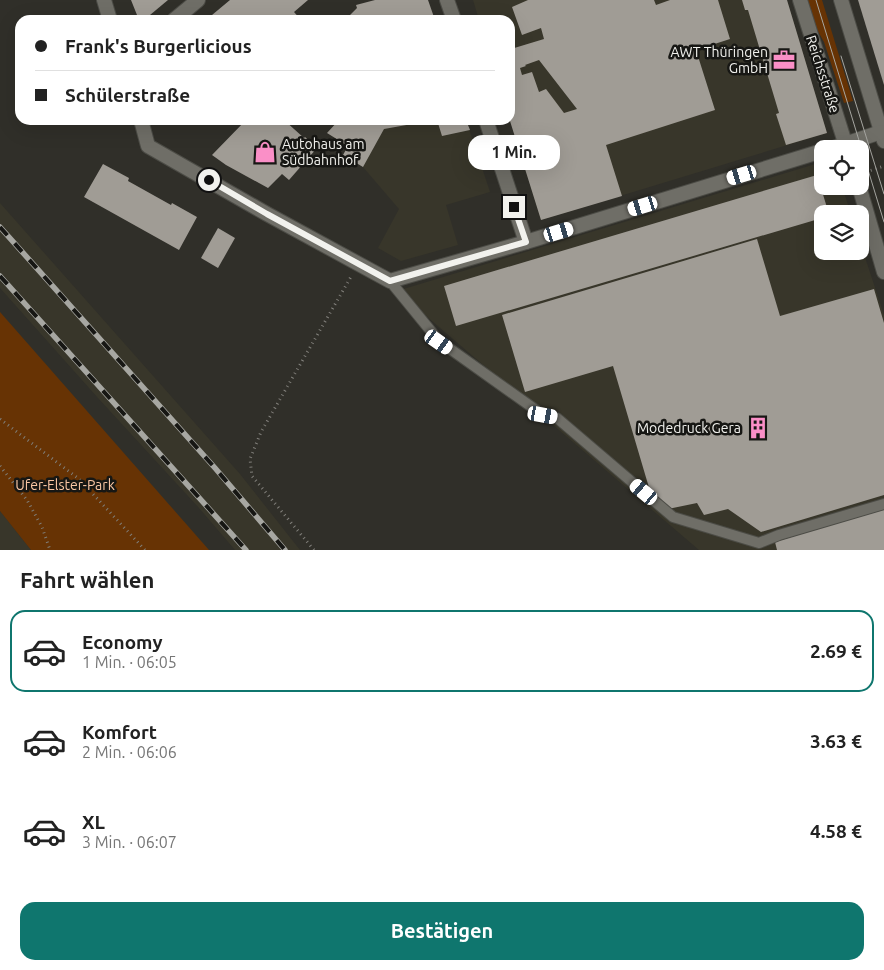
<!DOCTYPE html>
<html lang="de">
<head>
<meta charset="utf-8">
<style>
  :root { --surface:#fff; --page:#f6f6f6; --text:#222; --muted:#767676; --line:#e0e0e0; --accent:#0f766e }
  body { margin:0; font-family:Ubuntu,sans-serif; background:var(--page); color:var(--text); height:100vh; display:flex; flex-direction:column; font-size:19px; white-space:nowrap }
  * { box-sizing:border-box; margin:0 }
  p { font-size:16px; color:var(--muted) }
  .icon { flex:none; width:28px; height:28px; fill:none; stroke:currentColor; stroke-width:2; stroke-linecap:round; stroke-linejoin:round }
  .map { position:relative; height:550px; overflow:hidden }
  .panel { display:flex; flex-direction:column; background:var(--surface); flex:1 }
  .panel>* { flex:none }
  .banner { position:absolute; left:15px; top:15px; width:500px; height:110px; border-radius:15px; box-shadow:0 5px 20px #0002; display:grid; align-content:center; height:110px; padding:0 20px; background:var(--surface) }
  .fabs { position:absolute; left:814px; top:140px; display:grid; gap:10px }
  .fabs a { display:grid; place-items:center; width:55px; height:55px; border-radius:10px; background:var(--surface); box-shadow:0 5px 20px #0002; font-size:25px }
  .end { position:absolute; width:22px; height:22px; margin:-11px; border:6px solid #f2f2ee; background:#111; box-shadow:0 0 0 2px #111 }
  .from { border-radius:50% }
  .bubble { position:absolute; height:35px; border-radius:15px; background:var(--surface); box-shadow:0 5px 20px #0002; font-size:16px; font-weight:600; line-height:35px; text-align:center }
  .car { position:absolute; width:15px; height:30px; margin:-15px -8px; border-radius:6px; box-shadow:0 0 4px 1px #0007; background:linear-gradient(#fff 24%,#345 0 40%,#fff 0 76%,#345 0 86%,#fff 0) }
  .banner b { display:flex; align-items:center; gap:18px; height:48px; font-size:19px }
  .banner b+b { border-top:1px solid var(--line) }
  .banner i { width:12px; height:12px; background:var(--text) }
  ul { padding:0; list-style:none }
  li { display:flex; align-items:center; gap:15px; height:82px; margin:0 10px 8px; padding:0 10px; border:2px solid transparent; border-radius:15px }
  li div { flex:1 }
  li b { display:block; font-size:19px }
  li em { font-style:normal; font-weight:600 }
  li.selected { border-color:var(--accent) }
  li>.icon { width:45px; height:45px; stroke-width:1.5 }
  h2 { padding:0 20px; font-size:22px; line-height:60px }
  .action { display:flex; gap:10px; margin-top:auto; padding:10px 20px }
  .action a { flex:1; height:58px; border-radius:15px; background:var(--accent); color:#fff; font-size:20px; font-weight:600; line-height:58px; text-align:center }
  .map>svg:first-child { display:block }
  .built { fill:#38362a }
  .green { fill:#673304 }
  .building { fill:#a09c95; fill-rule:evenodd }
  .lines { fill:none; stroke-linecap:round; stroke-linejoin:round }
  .service-casing { stroke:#4c4c46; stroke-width:12 }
  .minor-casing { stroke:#4c4c46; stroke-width:16 }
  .secondary-casing { stroke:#4c4c46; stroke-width:16 }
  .path { stroke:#807f7a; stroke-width:3; stroke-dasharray:1 4; stroke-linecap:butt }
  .service { stroke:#6f6e67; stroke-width:10 }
  .minor { stroke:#6f6e67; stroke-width:14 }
  .secondary { stroke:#6f6e67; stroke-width:14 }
  .tram { stroke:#a7a7a2; stroke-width:1 }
  .rail-casing { stroke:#a7a7a2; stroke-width:5.5 }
  .rail { stroke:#171714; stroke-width:4; stroke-dasharray:11; stroke-linecap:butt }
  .route { stroke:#f2f2ee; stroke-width:6 }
  .labels { text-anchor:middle; stroke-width:5; stroke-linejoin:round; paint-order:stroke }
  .poi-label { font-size:14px; fill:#f2f2ee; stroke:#171714; text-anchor:end }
  .street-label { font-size:14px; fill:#f2f2ee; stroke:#171714 }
  .park-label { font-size:14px; fill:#fbc7a4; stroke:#171714 }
</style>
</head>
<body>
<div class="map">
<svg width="884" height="550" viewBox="0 0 884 550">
  <rect width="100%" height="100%" fill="#302f29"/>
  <!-- built -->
  <g class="built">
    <path d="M473 0H787L827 133 541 220 510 120V20H479Z"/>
    <path d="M339 120H466L490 192 446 205 458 245 401 261 378 248 399 209 363 167 343 155 348 146 327 133Z"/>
    <path d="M822 162V186H842L851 214H822V251H860V242L884 315V550H699L397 291Z"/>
    <path d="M0 203 240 474 300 550H235L199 508 98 398 0 288Z"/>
    <path d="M0 511 31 550H0Z"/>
  </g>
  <!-- green -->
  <g class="green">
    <path d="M805 0H822L853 101 844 103 824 42 811 19Z"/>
    <path d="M0 312 209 550H31L0 511Z"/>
  </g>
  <!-- building -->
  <g class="building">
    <path d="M131 0H168L144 20H139Z"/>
    <path d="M230 0H308L294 12 301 20H262L259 17 256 20H206Z"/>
    <path d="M375 0H428L435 20H345L357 8 356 5Z"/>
    <path d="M528 0H654L656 5 670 0H718L730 39 696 50 715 110 606 145 622 196 541 220 510 121V52H514L511 49 544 39 541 28 522 35 512 7ZM539 60 577 109 564 113 546 89 539 92 532 72 522 75 520 68 526 66 525 65Z"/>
    <path d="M742 0H787L827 133 786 145 776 114 779 113 748 10H745Z"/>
    <path d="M858 0H884V85Z"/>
    <path d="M246 120H284L304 138 305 137 317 148 289 180 282 174 268 188 226 165 212 155Z"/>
    <path d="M339 120H429V121L384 129 363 167 343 155 348 146 327 133Z"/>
    <path d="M437 120H466L470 130 442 136Z"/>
    <path d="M103 164 129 178 128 181 171 205 172 203 197 217 179 250 84 197Z"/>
    <path d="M817 175 829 214H822V218L456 326 444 286Z"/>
    <path d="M218 228 235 238 218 268 201 258Z"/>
    <path d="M757 239 780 316 874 289 884 323V495L761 532 728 509 704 515 697 503 668 509 650 491 613 366 525 392 502 315Z"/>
    <path d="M884 508V550H777L775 542Z"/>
  </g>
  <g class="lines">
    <!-- service casing -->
    <g class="service-casing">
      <path id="service" d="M390 281 439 341 543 415 557 418 673 517 759 543 779 535 884 504"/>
    </g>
    <!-- minor casing -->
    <g class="minor-casing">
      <g id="minor">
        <path d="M104 0 110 20"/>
        <path d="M447 0 454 20"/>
        <path d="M174 20 198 0"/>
        <path d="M141 120 148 146 267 214 390 281 526 242 822 151"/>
        <path d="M486 120 526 242"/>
        <path d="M830 149 845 144"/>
      </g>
    </g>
    <!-- secondary casing -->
    <g class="secondary-casing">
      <g id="secondary">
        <path d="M800 0 847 149"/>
        <path d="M841 0 884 141"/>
        <path d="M845 144 881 132"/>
        <path d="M859 186 884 272"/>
      </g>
    </g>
    <!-- path -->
    <g class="path">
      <path d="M866 172 884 166"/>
      <path d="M0 419 79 479 145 550"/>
      <path d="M0 466 27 500 42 527 50 550"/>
      <path d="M314 550 252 476 250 459 261 432 352 275"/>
    </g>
    <!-- service -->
    <use href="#service" class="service"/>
    <!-- minor -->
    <use href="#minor" class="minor"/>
    <!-- secondary -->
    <use href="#secondary" class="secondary"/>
    <!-- tram -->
    <g class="tram">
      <path d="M816 0 884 222"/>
      <path d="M841 56 884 194"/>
    </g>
    <!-- rail casing -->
    <g class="rail-casing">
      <g id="rail">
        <path d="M0 227 215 468 285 550"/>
        <path d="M0 276 246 550"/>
      </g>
    </g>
    <!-- rail -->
    <use href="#rail" class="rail"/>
  </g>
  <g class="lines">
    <!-- route -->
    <path class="route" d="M209 180 267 214 390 281 526 242 514 207"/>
  </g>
  <!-- icons -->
  <defs>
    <g id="office-bare" transform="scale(1.725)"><path d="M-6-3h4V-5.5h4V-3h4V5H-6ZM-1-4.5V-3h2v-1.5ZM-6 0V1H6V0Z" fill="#fa8fc7" stroke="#171714" stroke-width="2.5" paint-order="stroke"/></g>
    <g id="shop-bare" transform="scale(1.725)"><path d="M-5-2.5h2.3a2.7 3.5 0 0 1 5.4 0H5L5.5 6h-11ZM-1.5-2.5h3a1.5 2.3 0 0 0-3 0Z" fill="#fa8fc7" stroke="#171714" stroke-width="2.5" paint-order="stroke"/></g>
    <g id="building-bare" transform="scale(1.725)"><path d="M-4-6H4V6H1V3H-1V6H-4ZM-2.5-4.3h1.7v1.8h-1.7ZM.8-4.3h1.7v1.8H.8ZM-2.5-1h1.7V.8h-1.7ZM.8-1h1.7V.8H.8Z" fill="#fa8fc7" stroke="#171714" stroke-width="2.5" paint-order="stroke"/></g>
  </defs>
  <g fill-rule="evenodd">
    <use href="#office-bare" x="784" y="60"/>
    <use href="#shop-bare" x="265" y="152"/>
    <use href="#building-bare" x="758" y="428"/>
  </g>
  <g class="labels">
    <!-- poi labels -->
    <g class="poi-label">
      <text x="768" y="57">AWT Thüringen<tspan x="768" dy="16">GmbH</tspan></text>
      <text x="282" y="149" text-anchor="start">Autohaus am<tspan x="282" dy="16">Südbahnhof</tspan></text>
      <text x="741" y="433">Modedruck Gera</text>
    </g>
    <!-- street labels -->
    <g class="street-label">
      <text transform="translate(823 74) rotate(72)" y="5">Reichsstraße</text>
    </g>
    <!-- park labels -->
    <g class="park-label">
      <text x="65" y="490">Ufer-Elster-Park</text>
    </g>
  </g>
</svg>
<div class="fabs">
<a><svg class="icon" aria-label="locate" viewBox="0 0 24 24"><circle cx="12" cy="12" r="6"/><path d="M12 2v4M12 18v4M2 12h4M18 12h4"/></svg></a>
<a><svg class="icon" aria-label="layers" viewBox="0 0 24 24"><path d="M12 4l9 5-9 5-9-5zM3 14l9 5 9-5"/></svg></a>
</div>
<i class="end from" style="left:209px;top:180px"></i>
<i class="end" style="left:514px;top:207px"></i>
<div class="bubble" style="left:468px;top:135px;width:92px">1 Min.</div>
<i class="car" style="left:742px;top:175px;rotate:253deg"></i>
<i class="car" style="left:643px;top:206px;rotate:253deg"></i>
<i class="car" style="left:559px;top:232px;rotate:73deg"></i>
<i class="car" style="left:439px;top:342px;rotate:125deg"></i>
<i class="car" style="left:543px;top:415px;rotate:100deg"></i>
<i class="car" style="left:644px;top:492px;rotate:310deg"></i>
<div class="banner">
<b><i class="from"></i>Frank's Burgerlicious</b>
<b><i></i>Schülerstraße</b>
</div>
</div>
<section class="panel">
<h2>Fahrt wählen</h2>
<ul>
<li class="selected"><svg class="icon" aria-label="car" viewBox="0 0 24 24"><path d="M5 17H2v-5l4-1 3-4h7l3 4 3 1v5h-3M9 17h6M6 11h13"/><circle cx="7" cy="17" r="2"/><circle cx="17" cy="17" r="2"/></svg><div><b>Economy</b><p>1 Min. · 06:05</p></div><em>2.69 €</em></li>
<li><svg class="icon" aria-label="car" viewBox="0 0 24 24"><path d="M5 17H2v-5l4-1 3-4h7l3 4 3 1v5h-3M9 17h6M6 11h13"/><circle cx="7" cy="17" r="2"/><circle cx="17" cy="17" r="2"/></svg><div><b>Komfort</b><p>2 Min. · 06:06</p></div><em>3.63 €</em></li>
<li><svg class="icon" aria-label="car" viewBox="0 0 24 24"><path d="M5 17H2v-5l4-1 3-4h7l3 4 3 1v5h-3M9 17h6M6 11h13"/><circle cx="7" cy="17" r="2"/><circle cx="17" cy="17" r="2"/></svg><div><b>XL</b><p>3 Min. · 06:07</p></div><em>4.58 €</em></li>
</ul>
<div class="action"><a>Bestätigen</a></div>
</section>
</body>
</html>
